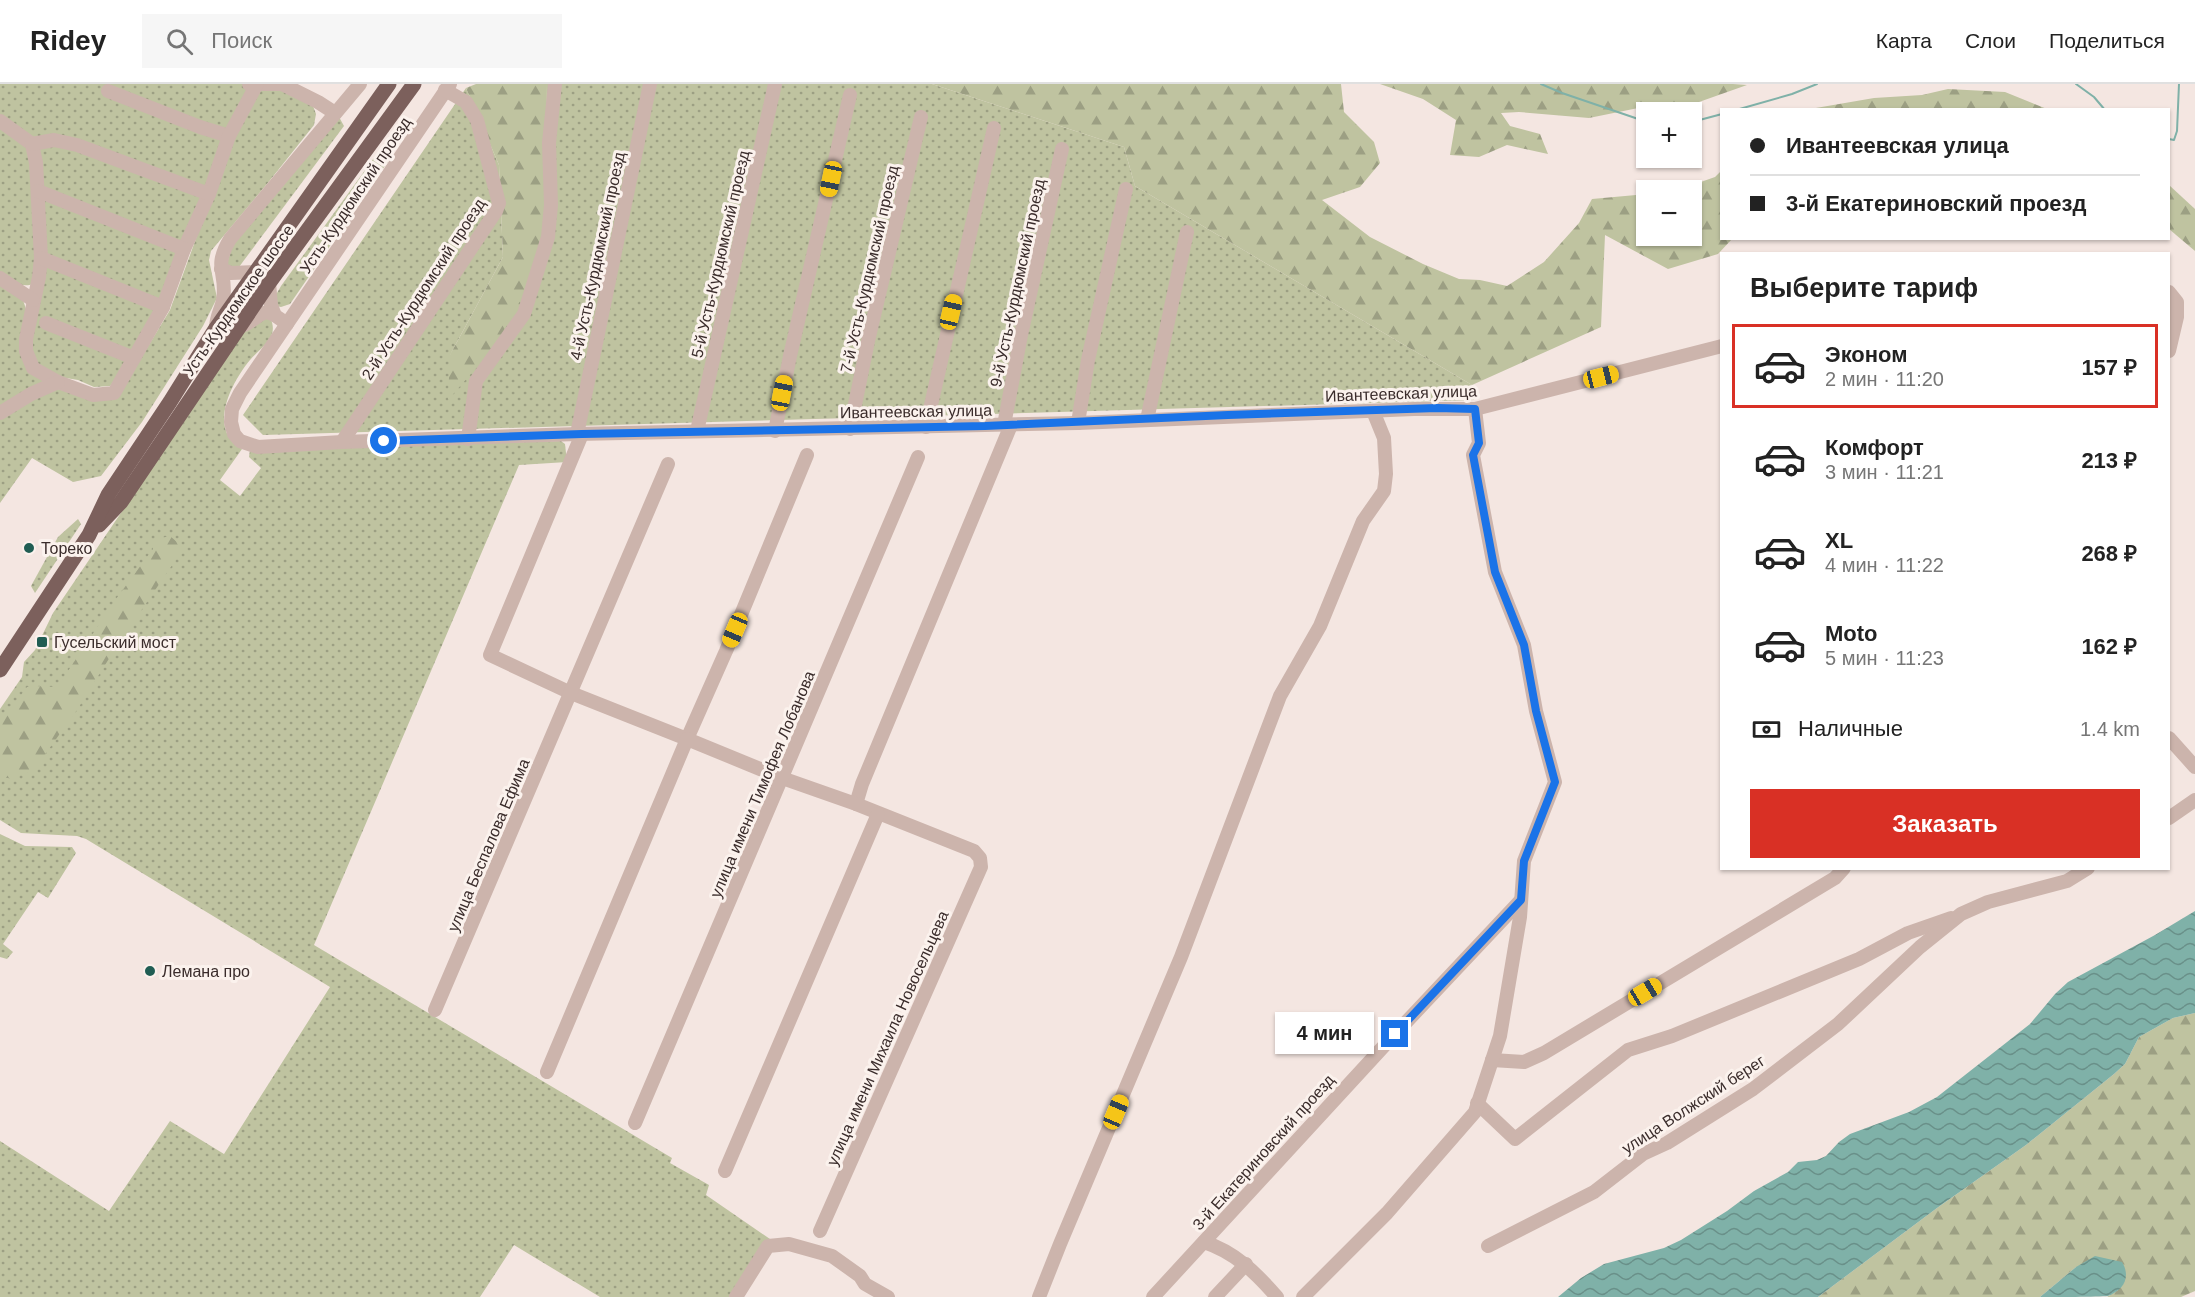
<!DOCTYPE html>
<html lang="ru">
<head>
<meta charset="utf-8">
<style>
  :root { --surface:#fff; --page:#f6f6f6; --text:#222; --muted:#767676; --line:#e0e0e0; --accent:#d93025 }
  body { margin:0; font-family:Helvetica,sans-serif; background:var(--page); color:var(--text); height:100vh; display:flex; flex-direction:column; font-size:22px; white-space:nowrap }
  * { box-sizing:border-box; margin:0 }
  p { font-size:20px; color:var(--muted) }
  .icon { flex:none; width:33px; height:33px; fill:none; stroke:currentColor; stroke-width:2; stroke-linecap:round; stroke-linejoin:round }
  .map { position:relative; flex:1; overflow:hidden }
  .side { position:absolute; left:1720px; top:168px; width:450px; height:618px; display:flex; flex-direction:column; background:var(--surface); border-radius:0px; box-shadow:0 2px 4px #0004 }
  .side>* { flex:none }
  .guide { position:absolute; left:1720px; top:24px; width:450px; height:132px; border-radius:0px; box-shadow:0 2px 4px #0004; display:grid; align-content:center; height:132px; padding:0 30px; background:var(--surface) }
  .fabs { position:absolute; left:1636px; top:18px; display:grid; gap:12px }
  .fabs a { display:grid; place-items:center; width:66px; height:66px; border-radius:0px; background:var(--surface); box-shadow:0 2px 4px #0004; font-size:30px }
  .end { position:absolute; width:27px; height:27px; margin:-14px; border:8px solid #1a73e8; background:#fff; box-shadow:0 0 0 3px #fff }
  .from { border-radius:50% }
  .bubble { position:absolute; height:42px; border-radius:0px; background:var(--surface); box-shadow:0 2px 4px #0004; font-size:20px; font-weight:800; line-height:42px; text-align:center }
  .car { position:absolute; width:18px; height:36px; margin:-18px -9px; border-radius:8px; box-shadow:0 0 4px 2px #0007; background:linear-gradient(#f5c518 24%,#345 0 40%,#f5c518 0 76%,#345 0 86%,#f5c518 0) }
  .guide b { display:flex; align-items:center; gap:21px; height:57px; font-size:22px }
  .guide b+b { border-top:2px solid var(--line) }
  .guide i { width:15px; height:15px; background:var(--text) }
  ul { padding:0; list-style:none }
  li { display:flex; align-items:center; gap:18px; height:84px; margin:0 12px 9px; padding:0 18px; border:3px solid transparent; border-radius:0px }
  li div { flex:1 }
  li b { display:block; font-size:22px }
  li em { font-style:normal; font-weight:800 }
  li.selected { border-color:var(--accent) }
  li>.icon { width:54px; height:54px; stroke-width:1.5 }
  h2 { padding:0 30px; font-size:27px; line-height:72px }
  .pay { display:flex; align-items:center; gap:15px; height:66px; padding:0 30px; font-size:22px }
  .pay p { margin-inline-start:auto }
  .action { display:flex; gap:12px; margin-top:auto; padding:12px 30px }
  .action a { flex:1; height:69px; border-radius:0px; background:var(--accent); color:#fff; font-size:24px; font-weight:800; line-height:69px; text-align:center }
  header { display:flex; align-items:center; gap:36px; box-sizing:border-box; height:84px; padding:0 30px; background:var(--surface); border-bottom:2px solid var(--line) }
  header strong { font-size:28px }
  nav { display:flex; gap:33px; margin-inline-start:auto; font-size:21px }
  .search { width:420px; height:54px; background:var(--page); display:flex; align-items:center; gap:15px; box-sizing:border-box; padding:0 21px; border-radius:0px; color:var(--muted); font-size:22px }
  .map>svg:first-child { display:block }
  .grass { fill:url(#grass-dots) }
  .forest { fill:url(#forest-firs) }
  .water { fill:url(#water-waves) }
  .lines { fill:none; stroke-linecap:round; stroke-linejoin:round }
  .stream { stroke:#7fb1a8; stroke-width:2 }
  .minor { stroke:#ccb4ac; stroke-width:14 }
  .major { stroke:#7c605c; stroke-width:15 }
  .route { stroke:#1a73e8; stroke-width:8 }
  .poi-dot { fill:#205d53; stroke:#fbf2ed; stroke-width:2 }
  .labels { text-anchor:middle; stroke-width:6; stroke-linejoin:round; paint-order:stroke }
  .street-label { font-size:16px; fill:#3a2c2b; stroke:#fbf2ed }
  .poi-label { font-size:16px; fill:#3a2c2b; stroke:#fbf2ed; text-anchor:start }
</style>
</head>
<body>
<header>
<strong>Ridey</strong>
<div class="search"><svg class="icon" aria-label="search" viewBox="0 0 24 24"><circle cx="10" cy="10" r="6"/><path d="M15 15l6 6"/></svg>Поиск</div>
<nav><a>Карта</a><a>Слои</a><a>Поделиться</a></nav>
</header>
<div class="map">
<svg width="2195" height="1213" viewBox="0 0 2195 1213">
  <defs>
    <pattern id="grass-dots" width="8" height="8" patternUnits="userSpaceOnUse" patternTransform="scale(1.5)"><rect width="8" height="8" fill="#bfc3a0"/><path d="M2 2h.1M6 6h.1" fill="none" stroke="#9c9f83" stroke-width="1.8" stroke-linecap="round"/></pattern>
    <pattern id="forest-firs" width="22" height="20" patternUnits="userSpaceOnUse" patternTransform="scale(1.5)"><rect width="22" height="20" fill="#bfc3a0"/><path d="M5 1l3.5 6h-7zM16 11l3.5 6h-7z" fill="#9c9f83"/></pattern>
    <pattern id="water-waves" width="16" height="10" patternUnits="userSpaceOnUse" patternTransform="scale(1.5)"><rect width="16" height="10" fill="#7fb1a8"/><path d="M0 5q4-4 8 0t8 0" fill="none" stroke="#699089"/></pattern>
  </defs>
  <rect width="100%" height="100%" fill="#f4e6e1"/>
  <!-- grass -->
  <g class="grass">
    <path d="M0 0H252L156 226 123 286 110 302 94 303 78 296 60 293 38 283 30 267 37 172 33 200C20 205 11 195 0 188Z"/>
    <path d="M546 0H932L1124 63 1135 102 1472 301 1474 316 263 351 243 331 466 4 499 81 503 173 450 271 547 107Z"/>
    <path d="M279 4 313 22 316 30 314 41 267 100 211 167 209 176 217 214 203 242 142 338 101 392 73 398 32 374 0 419V335L44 308 58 305 93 315 133 287 170 226 233 53 257 9 262 6Z"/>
    <path d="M339 33 344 42 239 183H226L233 159Z"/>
    <path d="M379 67 391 73 290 220 281 223 276 222 273 216 281 202Z"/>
    <path d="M0 197 22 213 26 225 23 254 46 297 0 324Z"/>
    <path d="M259 233 270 234C274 241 274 249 269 256 264 263 256 269 250 276 231 299 207 346 242 365L220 396 240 412 261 384 249 373 250 366 561 357 565 360 567 378 519 381 314 861 672 1074 670 1079 709 1101 706 1111 770 1155 761 1163 729 1213H600L514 1161 480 1213H0V1057L109 1127 170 1037 224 1070 330 903 86 755 77 752 21 749 0 736V625L22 593 24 578 35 566 53 529 243 249Z"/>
    <path d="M78 435 81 440 35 509 31 502 58 453Z"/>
    <path d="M0 750 25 762 72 763 76 769 48 814 38 808 3 860 13 868 7 875 0 873Z"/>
  </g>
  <!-- forest -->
  <g class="forest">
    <path d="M476 0H546L547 107 538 184 496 261 448 316 450 271 503 173 499 81 466 4Z"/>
    <path d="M932 0H1341L1344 28 1374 58 1380 79 1360 103 1322 116 1370 153 1423 180 1459 195 1480 196 1507 202 1544 178 1579 139 1592 115 1647 110V152H1692V106H1678L1715 93 1722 86V154L1732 155 1718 170 1668 185 1605 151 1601 243 1472 301 1135 102 1124 63Z"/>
    <path d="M1380 0H1733L1747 1 1699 18 1653 21 1589 34 1519 28 1501 29 1510 42 1540 50 1548 70 1507 61 1479 73 1450 71 1456 36 1423 15Z"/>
    <path d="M1948 5 2005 8 2047 25H1810L1874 14 1922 11Z"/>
    <path d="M2169 101 2195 125V167L2169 145Z"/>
    <path d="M170 452 177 458 181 468 115 565 77 626 33 687 11 694H0V640L27 603 34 602 55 603 62 596 116 515 153 465 152 460 161 454Z"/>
    <path d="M2195 929V1207L2181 1213H2107L2118 1206 2076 1183 2040 1213H1818L1937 1124 2026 1061 2114 990 2125 980 2139 953 2173 934Z"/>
  </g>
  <!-- water -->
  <g class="water">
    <path d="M2195 827V929L2173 934 2139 953 2125 980 2114 990 2026 1061 1937 1124 1818 1213H1558L1581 1194 1604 1180 1664 1164 1681 1156 1727 1127 1754 1107 1788 1088 1798 1078 1817 1076 1826 1072 1839 1058 1850 1050 1909 1028 1937 1013 2030 940 2055 910 2068 898 2155 851Z"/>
    <path d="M2095 1172 2122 1178C2131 1193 2124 1206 2108 1212 2099 1213 2053 1213 2040 1213L2076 1183Z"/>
  </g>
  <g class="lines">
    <!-- stream -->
    <g class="stream">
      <path d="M1541 0 1562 9 1647 38"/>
      <path d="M2076 0 2094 13 2105 26"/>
      <path d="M1736 26 1792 10 1817 0"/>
      <path d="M1692 38 1722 30"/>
      <path d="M2169 55 2174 56 2177 47 2179 0"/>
    </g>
    <!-- minor -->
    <g class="minor">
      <path d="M249 0H282L318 18 335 29"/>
      <path d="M450 0 240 309 232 325 231 338 234 350 240 357 258 363 342 358 577 350 1078 339 1414 325H1475L1722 262"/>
      <path d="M108 7 200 43 229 52"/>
      <path d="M0 37 32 60 36 79 41 174 39 193 26 255V267L33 284 58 298 93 311 114 309 163 223 184 165 209 110 229 52 257 0"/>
      <path d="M32 60 54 56 77 61 209 110"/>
      <path d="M38 107 184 165"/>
      <path d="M41 174 163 223"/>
      <path d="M221 185 231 189 256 188"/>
      <path d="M0 194 33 216"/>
      <path d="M269 199 271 221 274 229"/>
      <path d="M2169 208 2177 218V233L2169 267"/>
      <path d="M46 239 134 274"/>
      <path d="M242 242C266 231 260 219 287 240"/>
      <path d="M216 244C216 233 221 226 223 216 228 189 212 185 230 155L360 0"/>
      <path d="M0 329 31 310 58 298"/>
      <path d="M1147 336 1187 148"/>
      <path d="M1078 339 1088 276 1126 105"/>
      <path d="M1004 341 1021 251 1062 65"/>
      <path d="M926 343 994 44"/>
      <path d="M850 345 868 257 921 33"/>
      <path d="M697 347 775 0"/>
      <path d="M775 347 790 272 850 11"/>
      <path d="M577 350 650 0"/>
      <path d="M582 350 490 571 571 609 687 655 726 567 807 371"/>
      <path d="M468 355 476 297 524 230 548 153 551 121 549 59 555 0"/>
      <path d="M342 358 496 127 499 119 477 36 466 18 445 6"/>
      <path d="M2169 654 2195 683"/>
      <path d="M856 720 862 700 1011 341"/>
      <path d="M2169 734 2195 716"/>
      <path d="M435 926 668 380"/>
      <path d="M1492 976 1524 978 1544 969 1835 794 1844 784"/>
      <path d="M547 988 687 655 782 694 856 720 974 767 980 774 981 783 820 1147"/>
      <path d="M1477 1019 1515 1055 1628 966 1672 952 1859 875 1908 849 1951 834"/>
      <path d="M635 1039 918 373"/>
      <path d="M725 1087 878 730"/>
      <path d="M1204 1158C1235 1168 1256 1189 1277 1213"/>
      <path d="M1488 1162 1594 1108 1643 1070 1667 1059 1753 1005 1838 940 1920 863 1961 830 1988 818 2067 797 2088 784"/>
      <path d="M736 1213 768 1162 789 1160 832 1172 860 1192 865 1200 888 1213"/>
      <path d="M1039 1213 1060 1160 1181 873 1280 612 1320 542 1363 437 1384 407 1386 390 1384 354 1373 327"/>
      <path d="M1153 1213 1395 950 1521 816"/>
      <path d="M1215 1213 1246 1180"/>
      <path d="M1303 1213 1387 1129 1475 1028 1500 952 1520 833 1524 777 1555 698 1536 627 1524 561 1495 488 1473 371 1479 359 1475 325"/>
    </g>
    <!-- major -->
    <g class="major">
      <path d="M99 441 121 418 269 199 414 0"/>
      <path d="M0 586 89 451 108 411 170 318 216 244 389 0"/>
    </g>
  </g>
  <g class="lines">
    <!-- route -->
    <path class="route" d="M384 357 582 350 985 342 1228 331 1437 324 1475 325 1479 359 1473 371 1495 488 1524 561 1536 627 1555 698 1524 777 1521 816 1395 950"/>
  </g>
  <!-- markers -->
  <g class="poi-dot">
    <circle cx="29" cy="464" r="6"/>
    <rect x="36" y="552" width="12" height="12" rx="3"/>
    <circle cx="150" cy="887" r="6"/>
  </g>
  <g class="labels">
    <!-- street labels -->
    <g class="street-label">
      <text transform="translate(355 111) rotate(-56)" y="6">Усть-Курдюмский проезд</text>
      <text transform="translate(720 170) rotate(-77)" y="6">5-й Усть-Курдюмский проезд</text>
      <text transform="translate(597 172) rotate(-78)" y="6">4-й Усть-Курдюмский проезд</text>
      <text transform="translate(869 185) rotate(-77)" y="6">7-й Усть-Курдюмский проезд</text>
      <text transform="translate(1017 199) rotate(-78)" y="6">9-й Усть-Курдюмский проезд</text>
      <text transform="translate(423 205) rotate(-57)" y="6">2-й Усть-Курдюмский проезд</text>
      <text transform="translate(238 216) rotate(-55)" y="6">Усть-Курдюмское шоссе</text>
      <text transform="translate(1401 309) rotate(-2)" y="6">Ивантеевская улица</text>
      <text transform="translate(916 327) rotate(-1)" y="6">Ивантеевская улица</text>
      <text transform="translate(762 700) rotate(-67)" y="6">улица имени Тимофея Лобанова</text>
      <text transform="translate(488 761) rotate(-67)" y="6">улица Беспалова Ефима</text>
      <text transform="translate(887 954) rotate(-66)" y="6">улица имени Михаила Новосельцева</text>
      <text transform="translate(1693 1020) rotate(-33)" y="6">улица Волжский берег</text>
      <text transform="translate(1263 1068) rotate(-48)" y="6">3-й Екатериновский проезд</text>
    </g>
    <!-- poi labels -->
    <g class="poi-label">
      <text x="41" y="470">Тореко</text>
      <text x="54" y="564">Гусельский мост</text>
      <text x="162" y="893">Лемана про</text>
    </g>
  </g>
</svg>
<div class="fabs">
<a>+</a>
<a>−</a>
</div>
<i class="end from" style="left:384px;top:357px"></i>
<i class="end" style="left:1395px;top:950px"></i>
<div class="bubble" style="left:1275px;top:928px;width:99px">4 мин</div>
<i class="car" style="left:831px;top:95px;rotate:192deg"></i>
<i class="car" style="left:951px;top:228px;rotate:13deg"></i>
<i class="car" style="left:1601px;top:293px;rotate:76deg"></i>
<i class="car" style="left:782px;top:309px;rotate:11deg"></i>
<i class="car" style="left:735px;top:546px;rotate:203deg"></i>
<i class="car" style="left:1645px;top:908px;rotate:59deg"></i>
<i class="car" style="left:1116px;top:1028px;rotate:23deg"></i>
<div class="guide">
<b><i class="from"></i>Ивантеевская улица</b>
<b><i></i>3-й Екатериновский проезд</b>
</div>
<section class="side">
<h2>Выберите тариф</h2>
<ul>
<li class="selected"><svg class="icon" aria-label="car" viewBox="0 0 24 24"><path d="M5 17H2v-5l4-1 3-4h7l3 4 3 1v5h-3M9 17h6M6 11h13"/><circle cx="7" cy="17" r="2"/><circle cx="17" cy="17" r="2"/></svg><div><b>Эконом</b><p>2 мин · 11:20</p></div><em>157 ₽</em></li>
<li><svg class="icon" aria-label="car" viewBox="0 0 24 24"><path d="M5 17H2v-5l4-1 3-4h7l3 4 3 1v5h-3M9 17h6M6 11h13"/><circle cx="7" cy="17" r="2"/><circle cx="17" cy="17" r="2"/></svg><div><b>Комфорт</b><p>3 мин · 11:21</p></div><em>213 ₽</em></li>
<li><svg class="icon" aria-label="car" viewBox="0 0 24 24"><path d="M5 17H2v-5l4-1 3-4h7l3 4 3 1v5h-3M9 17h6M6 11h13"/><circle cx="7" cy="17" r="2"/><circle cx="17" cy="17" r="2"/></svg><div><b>XL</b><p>4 мин · 11:22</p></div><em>268 ₽</em></li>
<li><svg class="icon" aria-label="car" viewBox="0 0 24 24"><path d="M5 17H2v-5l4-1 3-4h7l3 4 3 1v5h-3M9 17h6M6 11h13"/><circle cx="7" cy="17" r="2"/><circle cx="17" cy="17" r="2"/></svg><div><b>Moto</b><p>5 мин · 11:23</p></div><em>162 ₽</em></li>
</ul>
<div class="pay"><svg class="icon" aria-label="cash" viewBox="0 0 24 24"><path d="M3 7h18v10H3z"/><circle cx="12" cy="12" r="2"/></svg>Наличные<p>1.4 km</p></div>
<div class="action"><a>Заказать</a></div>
</section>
</div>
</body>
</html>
